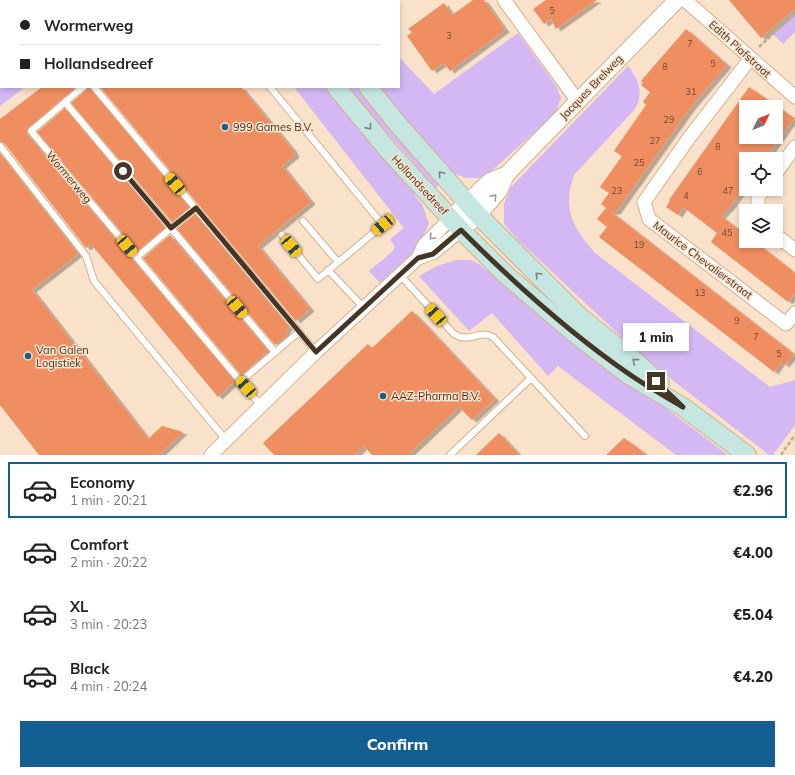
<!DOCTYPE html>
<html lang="en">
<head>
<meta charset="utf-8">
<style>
  :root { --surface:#fff; --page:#f6f6f6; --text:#222; --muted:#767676; --line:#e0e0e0; --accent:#145f92 }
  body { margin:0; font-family:Mulish,sans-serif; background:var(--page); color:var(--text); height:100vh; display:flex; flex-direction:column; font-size:15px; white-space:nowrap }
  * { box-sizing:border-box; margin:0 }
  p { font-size:13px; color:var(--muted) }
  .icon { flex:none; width:22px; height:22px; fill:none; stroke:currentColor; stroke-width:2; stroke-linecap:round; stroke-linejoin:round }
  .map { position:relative; height:455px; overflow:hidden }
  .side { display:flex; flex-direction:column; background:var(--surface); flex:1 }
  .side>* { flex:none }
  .guide { position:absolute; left:0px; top:0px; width:400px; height:88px; box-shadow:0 2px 6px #0003; display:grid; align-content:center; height:88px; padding:0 20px; background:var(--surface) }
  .needle { width:26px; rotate:47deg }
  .fabs { position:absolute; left:739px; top:100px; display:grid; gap:8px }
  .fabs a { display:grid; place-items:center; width:44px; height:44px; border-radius:0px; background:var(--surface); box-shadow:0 2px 6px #0003; font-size:20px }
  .end { position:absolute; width:18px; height:18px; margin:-9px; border:5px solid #453525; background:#fff; box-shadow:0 0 0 2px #fff }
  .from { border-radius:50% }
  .bubble { position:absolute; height:28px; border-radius:0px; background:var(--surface); box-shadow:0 2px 6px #0003; font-size:13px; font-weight:800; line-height:28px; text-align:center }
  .car { position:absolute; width:12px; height:24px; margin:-12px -6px; border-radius:5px; box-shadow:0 0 3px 1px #0007; background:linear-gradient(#f5c518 24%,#345 0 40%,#f5c518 0 76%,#345 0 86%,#f5c518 0) }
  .guide b { display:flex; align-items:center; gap:14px; height:38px; font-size:15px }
  .guide b+b { border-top:1px solid var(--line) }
  .guide i { width:10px; height:10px; background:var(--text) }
  ul { padding:7px 0 0; list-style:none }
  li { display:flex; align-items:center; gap:12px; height:56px; margin:0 8px 6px; padding:0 12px; border:2px solid transparent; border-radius:0px }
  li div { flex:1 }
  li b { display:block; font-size:15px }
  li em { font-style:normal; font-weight:800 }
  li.current { border-color:var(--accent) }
  li>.icon { width:36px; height:36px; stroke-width:1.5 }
  .cta { display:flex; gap:8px; margin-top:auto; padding:8px 20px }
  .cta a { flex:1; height:46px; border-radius:0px; background:var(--accent); color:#fff; font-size:16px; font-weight:800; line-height:46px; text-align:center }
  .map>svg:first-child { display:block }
  .green { fill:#d3b8f4 }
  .building { fill:#ef8e60; fill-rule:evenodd; filter:url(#shadow) }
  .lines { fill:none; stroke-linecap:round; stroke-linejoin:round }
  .service-casing { stroke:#d8af89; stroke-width:8 }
  .minor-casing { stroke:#d8af89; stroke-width:15 }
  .tertiary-casing { stroke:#d8af89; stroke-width:18 }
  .secondary-casing { stroke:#d8af89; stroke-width:20 }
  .path { stroke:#c1ab96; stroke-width:2.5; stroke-dasharray:4 2; stroke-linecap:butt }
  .service { stroke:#fff; stroke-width:6 }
  .minor { stroke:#fff; stroke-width:13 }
  .tertiary { stroke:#fff; stroke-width:16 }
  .secondary { stroke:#c6e6e2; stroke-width:18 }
  .oneway { stroke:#7f857a }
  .oneway2 { stroke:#a29a92 }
  .route { stroke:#453525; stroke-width:5 }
  .poi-dot { fill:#145f92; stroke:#fae1c9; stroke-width:1.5 }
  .labels { text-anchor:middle; stroke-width:3; stroke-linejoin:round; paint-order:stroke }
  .number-label { font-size:9px; fill:#704b34 }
  .street-label { font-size:11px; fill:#453525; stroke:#fae1c9 }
  .poi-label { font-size:11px; fill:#453525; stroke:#fae1c9; text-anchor:start }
</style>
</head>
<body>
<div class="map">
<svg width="795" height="455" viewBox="0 0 795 455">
  <defs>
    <filter id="shadow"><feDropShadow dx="4.5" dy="2.5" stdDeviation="0" flood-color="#0004"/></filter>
  </defs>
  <rect width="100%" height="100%" fill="#fae1c9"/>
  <!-- green -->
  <g class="green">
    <path d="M0 0H141L1 1V87H25L0 106Z"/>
    <path d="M795 15V32L783 44 773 34Z"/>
    <path d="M518 33 557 87 561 98 555 114 487 175 479 178H466L452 173 378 87H399V57L434 94Z"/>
    <path d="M628 66C639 80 644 93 635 109L574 175C562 210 573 227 595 253L770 387 795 380V425L773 455H769L644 358 520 242 504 224V204L511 187Z"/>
    <path d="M294 87H328L417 194 415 196 422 204 429 224 415 251 380 283 369 271 392 252 395 247 390 239 404 228Z"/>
    <path d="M344 87H362L442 183 436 188 369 112Z"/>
    <path d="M456 260H470L479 264 543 316 728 455H676L558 366 548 376 492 313 469 331 419 276 437 266Z"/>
  </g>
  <!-- building -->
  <g class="building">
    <path d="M473 0H484L505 30 450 71 444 63 432 71 407 36 412 32 408 29 444 3 452 15Z"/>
    <path d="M546 0H597L556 29 551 19 544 24 533 9Z"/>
    <path d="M729 0H795V9L761 38Z"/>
    <path d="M686 29 727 65 691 107 616 212H611L601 204 609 193 600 187 622 156 614 151 646 105 643 102 650 92 641 85 643 83 641 81Z"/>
    <path d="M42 87H76L28 128 27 134 235 381 218 397 91 244 86 248 4 143 0 142V119Z"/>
    <path d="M87 87H90L189 207 172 222 71 103 86 90Z"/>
    <path d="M100 87H241L292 149 295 155 282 166 311 202 258 246 310 309 296 321Z"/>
    <path d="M749 87 794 118 765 159H746V185L730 207 721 216 746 235V241H754L795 273V293L788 302 711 242 717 233 683 207 678 215 666 207 670 201 669 200ZM746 107H776V137H746Z"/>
    <path d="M65 108 165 228 137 251 37 132Z"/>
    <path d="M0 153 78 254 32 290 148 439 162 426 183 432 159 455H39L0 405Z"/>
    <path d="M606 208 794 354 785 365 781 362 774 372 599 237 607 227 597 219Z"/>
    <path d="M195 214 289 327 285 331 288 334 275 345 177 229Z"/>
    <path d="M170 235 268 351 241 375 143 258Z"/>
    <path d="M412 311 495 399 472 420 459 407 408 455H372L364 446 355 455H274L263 443 368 344 372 348Z"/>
    <path d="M499 433 519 455H476Z"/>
    <path d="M624 438 647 455H606Z"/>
  </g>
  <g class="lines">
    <!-- service casing -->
    <g class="service-casing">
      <g id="service">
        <path d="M83 87 31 131 261 406"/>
        <path d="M94 87 316 352"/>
        <path d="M270 87 383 225 318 279 282 235"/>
        <path d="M65 102 275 352"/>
        <path d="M0 146 86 256 94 281 226 440"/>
        <path d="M303 221 338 262"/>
        <path d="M137 257 195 208"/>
        <path d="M328 270 364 308"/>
        <path d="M400 275 454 334C470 344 479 329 493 337L585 436"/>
        <path d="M241 381 299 332"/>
        <path d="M450 455 531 378"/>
      </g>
    </g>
    <!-- minor casing -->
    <g class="minor-casing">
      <g id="minor">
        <path d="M504 0 577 100"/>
        <path d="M685 0 795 97"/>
        <path d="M750 59 689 138 644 202 649 219 786 324 795 313"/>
        <path d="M776 173 795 147"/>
        <path d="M758 211V197L764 189"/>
        <path d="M776 235 795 250"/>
        <path d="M418 258 433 253 461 230"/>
        <path d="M211 455 316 352 418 258 424 245 451 218"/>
      </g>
    </g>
    <!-- tertiary casing -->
    <g class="tertiary-casing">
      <g id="tertiary">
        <path d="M451 218 490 181 506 175"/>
        <path d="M461 230 478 215 499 191 506 175 533 147 677 0"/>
      </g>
    </g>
    <!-- secondary casing -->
    <g class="secondary-casing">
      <g id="secondary">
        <path d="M270 0 271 1"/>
        <path d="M300 0 301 1"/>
        <path d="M336 87 389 151 461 230 504 273 573 332 629 375 683 407 747 455"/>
        <path d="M368 87 396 122 478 215 579 316 637 363 660 384"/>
      </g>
    </g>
    <!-- path -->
    <g class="path">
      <path d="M97 1 99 0"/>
      <path d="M759 47 795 13"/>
      <path d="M0 74 1 73"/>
      <path d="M781 455 795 435"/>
    </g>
    <!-- service -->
    <use href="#service" class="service"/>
    <!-- minor -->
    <use href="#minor" class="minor"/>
    <!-- tertiary -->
    <use href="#tertiary" class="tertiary"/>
    <!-- secondary -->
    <use href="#secondary" class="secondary"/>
  </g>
  <!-- one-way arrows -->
  <defs><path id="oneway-chevron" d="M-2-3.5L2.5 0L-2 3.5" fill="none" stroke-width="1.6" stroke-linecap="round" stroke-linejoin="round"/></defs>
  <g class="oneway">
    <use href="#oneway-chevron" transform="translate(369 127) rotate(51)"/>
    <use href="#oneway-chevron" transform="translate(441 174) rotate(-131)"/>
    <use href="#oneway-chevron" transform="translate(538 275) rotate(-135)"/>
    <use href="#oneway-chevron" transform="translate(635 361) rotate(-140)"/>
  </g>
  <g class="oneway2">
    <use href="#oneway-chevron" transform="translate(494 197) rotate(-48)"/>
    <use href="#oneway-chevron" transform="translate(432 237) rotate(134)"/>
  </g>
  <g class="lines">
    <!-- route -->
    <path class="route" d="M123 171 171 228 196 208 316 352 418 258 433 254 461 230C513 282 568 332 629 374 646 386 665 396 683 407L656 381"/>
  </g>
  <!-- markers -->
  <g class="poi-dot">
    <circle cx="225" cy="127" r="4"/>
    <circle cx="28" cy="356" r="4"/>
    <circle cx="383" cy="396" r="4"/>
  </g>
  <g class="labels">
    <!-- number labels -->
    <g class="number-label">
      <text x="552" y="14">5</text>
      <text x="449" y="39">3</text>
      <text x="690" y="47">7</text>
      <text x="713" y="67">5</text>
      <text x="665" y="70">8</text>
      <text x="691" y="95">31</text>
      <text x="669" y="123">29</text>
      <text x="655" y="144">27</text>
      <text x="718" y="150">8</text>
      <text x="639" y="166">25</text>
      <text x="700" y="175">6</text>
      <text x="617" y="194">23</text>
      <text x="728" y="194">47</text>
      <text x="686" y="199">4</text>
      <text x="727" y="236">45</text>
      <text x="639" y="248">19</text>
      <text x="700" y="296">13</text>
      <text x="737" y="324">9</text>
      <text x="756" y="340">7</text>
      <text x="779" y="357">5</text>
    </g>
    <!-- street labels -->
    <g class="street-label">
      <text transform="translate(740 49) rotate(42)" y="4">Edith Piafstraat</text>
      <text transform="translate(591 87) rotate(-46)" y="4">Jacques Brelweg</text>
      <text transform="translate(69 177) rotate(50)" y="4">Wormerweg</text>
      <text transform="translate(420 185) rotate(47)" y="4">Hollandsedreef</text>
      <text transform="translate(703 260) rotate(37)" y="4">Maurice Chevalierstraat</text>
    </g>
    <!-- poi labels -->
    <g class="poi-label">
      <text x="233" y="131">999 Games B.V.</text>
      <text x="36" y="354">Van Galen<tspan x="36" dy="13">Logistiek</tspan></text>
      <text x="391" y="400">AAZ-Pharma B.V.</text>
    </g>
  </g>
</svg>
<div class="fabs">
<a><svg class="needle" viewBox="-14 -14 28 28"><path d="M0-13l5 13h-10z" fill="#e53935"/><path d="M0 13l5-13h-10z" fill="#767676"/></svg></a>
<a><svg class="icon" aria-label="locate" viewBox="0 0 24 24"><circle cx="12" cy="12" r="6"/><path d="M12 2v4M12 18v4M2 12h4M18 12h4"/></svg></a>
<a><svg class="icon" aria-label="layers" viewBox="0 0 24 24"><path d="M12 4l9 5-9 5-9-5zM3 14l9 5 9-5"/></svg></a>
</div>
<i class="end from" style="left:123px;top:171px"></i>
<i class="end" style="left:656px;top:381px"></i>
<div class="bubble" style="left:623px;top:323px;width:66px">1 min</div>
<i class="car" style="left:175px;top:184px;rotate:320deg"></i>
<i class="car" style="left:383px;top:225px;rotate:230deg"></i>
<i class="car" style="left:127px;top:246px;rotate:140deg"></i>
<i class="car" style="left:291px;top:246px;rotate:140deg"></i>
<i class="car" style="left:237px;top:307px;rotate:140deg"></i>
<i class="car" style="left:436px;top:315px;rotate:318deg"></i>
<i class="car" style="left:246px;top:387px;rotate:319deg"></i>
<div class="guide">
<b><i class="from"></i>Wormerweg</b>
<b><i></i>Hollandsedreef</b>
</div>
</div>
<section class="side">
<ul>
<li class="current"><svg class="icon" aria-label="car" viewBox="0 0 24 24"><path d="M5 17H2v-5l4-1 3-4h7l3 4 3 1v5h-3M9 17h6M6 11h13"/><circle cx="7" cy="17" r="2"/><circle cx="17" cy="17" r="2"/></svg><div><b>Economy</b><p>1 min · 20:21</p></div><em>€2.96</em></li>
<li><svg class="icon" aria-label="car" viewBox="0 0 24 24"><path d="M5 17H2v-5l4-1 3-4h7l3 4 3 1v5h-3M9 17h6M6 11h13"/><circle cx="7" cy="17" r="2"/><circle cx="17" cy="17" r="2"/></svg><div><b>Comfort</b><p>2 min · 20:22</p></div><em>€4.00</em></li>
<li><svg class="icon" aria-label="car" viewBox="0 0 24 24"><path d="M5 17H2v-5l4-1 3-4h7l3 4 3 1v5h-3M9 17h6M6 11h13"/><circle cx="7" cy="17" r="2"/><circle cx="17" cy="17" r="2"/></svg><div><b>XL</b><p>3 min · 20:23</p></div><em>€5.04</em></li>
<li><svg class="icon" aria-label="car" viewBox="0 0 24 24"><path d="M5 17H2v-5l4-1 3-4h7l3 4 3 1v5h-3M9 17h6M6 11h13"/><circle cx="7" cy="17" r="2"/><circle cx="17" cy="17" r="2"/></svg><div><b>Black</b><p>4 min · 20:24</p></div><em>€4.20</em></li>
</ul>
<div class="cta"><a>Confirm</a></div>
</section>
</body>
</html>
